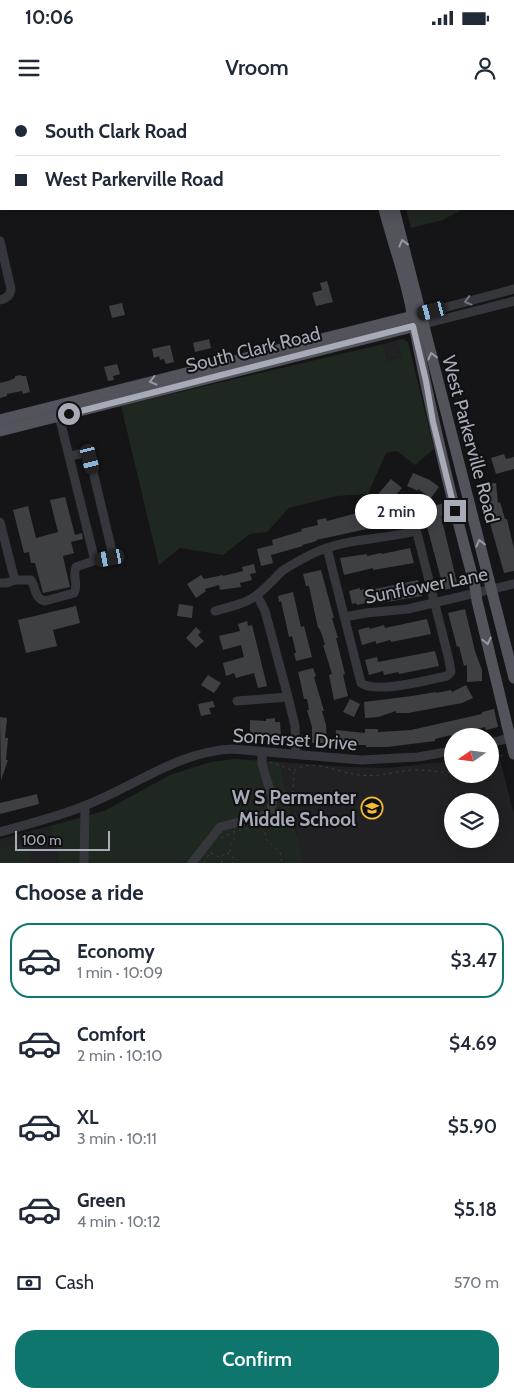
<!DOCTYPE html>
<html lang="en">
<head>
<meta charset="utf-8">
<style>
  :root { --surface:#fff; --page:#f6f6f7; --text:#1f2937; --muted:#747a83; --line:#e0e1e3; --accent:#0f766e }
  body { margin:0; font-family:Cabin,sans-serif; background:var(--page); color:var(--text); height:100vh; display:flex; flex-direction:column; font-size:19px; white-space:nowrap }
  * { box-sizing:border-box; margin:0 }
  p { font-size:16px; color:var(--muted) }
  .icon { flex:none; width:28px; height:28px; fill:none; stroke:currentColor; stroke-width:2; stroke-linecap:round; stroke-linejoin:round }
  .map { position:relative; height:763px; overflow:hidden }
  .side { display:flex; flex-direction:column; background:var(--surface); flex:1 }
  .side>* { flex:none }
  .banner { position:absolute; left:0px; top:0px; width:515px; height:110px; box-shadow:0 2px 12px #0003; display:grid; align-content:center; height:110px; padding:0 15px; background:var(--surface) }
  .needle { width:32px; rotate:256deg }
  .controls { position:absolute; left:444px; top:628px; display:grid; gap:10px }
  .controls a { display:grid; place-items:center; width:55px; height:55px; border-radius:50%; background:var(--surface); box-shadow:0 2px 12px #0003; font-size:25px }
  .scale { position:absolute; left:15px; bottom:12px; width:95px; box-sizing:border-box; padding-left:5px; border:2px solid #a7abb7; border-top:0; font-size:14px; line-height:18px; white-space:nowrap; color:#a7abb7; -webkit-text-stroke:4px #101012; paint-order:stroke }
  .end { position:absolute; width:22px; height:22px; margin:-11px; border:6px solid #a7abb7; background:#111; box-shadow:0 0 0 2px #111 }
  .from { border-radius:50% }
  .bubble { position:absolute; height:35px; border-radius:18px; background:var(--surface); box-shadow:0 2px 12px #0003; font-size:16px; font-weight:600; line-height:35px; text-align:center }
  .car { position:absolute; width:15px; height:30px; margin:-15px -8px; border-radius:6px; box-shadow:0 0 4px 1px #0007; background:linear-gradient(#222 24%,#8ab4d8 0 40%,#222 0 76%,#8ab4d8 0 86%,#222 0) }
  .banner b { display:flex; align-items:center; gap:18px; height:48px; font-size:19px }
  .banner b+b { border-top:1px solid var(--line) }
  .banner i { width:12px; height:12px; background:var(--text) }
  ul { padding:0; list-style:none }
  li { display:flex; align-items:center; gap:15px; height:75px; margin:0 10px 8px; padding:0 5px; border:2px solid transparent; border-radius:20px }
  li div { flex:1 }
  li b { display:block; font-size:19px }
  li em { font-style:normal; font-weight:600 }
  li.active { border-color:var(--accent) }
  li>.icon { width:45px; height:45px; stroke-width:1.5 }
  h2 { padding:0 15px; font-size:22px; line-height:60px }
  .pay { display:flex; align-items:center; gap:12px; height:55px; padding:0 15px; font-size:19px }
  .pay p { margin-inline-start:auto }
  .button { display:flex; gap:10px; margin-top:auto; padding:10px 15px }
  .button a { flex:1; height:58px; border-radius:20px; background:var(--accent); color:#fff; font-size:20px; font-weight:600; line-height:58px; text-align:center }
  .status { display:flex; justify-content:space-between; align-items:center; height:35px; padding:0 25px; background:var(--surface); direction:ltr }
  .status svg { height:14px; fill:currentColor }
  header { display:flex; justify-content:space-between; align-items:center; height:65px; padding:0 15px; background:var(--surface); font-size:22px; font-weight:600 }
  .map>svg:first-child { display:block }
  .built { fill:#212124; fill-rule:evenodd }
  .green { fill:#1f2721 }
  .building { fill:#3f4044 }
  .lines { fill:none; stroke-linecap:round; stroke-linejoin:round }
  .path { stroke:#3c3e43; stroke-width:1; stroke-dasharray:2.5 4; stroke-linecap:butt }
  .minor { stroke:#36373c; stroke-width:9 }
  .major { stroke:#52535b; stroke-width:11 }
  .oneway { stroke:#9699a5 }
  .oneway2 { stroke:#747780 }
  .route { stroke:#a7abb7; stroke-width:6 }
  .labels { text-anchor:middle; stroke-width:4; stroke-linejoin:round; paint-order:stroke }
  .street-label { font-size:19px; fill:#a7abb7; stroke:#101012 }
  .poi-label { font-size:19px; font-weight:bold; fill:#a7abb7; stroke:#101012; text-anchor:end }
</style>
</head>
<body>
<div class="status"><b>10:06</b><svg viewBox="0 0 49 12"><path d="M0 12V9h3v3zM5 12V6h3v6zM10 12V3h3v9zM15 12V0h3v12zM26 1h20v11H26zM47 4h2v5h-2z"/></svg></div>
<header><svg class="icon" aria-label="menu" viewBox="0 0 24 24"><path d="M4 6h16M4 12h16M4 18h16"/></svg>Vroom<svg class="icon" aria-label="person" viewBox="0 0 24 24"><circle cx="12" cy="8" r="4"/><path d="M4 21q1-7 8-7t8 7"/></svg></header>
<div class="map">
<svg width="514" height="763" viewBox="0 0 514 763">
  <rect width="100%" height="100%" fill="#151517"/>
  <!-- built -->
  <g class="built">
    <path d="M397 240 401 257 387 261 383 244Z"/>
    <path d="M498 652 514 715V763H291L297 735 280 662 349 667 388 668 452 661V674H490V654ZM452 701H490V739H452Z"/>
    <path d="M50 726 59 763H0V739Z"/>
  </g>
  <!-- green -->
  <g class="green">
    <path d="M406 109H463L443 120 411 128Z"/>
    <path d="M403 239 408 242 434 349 415 365 397 351 386 353 368 394 337 396 289 408 267 432 250 434 223 455 180 448 159 465 121 306 383 244 387 261 401 257 397 240Z"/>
    <path d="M235 659 280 662 303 763H59L50 726 104 711 170 675 211 662Z"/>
    <path d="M26 742 31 763H0V749Z"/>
  </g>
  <!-- building -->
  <g class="building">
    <path d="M327 181 333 202 316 206 312 193 322 190 320 183Z"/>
    <path d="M122 203 125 215 112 218 109 206Z"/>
    <path d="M209 239 211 248 195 252 193 243Z"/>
    <path d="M170 245 174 262 166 264 164 259 160 260 159 256 154 258 152 249Z"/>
    <path d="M117 264 120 274 113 276 114 280 108 281 104 267Z"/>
    <path d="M21 275 22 276H26L30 292 23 294 22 291 7 294V296L0 298V283L11 280 15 278V276Z"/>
    <path d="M504 354 506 359 514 357V369L496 374 491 358Z"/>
    <path d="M413 373 430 380 439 387 431 398 418 389V391L407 386Z"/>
    <path d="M391 379 402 388 392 399 388 409 375 404 379 393Z"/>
    <path d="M496 383 498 403 500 402 505 419H507L514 449V471L504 473 490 423 493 422 487 397H485L484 384Z"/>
    <path d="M65 397 75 435 82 433 83 439 71 442 74 453 63 456 70 487 43 493 35 463H31L29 452 24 453 13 410 28 406 36 438 58 432 50 400Z"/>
    <path d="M444 403 447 415 441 416 458 487 444 490 426 423 434 421 430 407Z"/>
    <path d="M368 408 371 419 393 414 396 426 382 429 381 426 316 440 317 441 302 445 303 446 271 455 273 463 261 466 257 449 273 445 272 440 302 431 301 429 318 425 317 420 326 418 327 421 357 413V411Z"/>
    <path d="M410 448 414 463 373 470V468L344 475 340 458 367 454V456L381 453 382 454Z"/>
    <path d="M254 464 256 473 250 474 252 480 240 483 241 487 220 490 219 485 205 489 206 491 196 498 187 484 201 475 204 479 223 475V476L243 471 242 467Z"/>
    <path d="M321 470 334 518H332L338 538H336L345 574 343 575 348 596 334 600 329 575 332 574 323 545H325L322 535 319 528H318L309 486H306L303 474Z"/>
    <path d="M418 480 422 496 381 503 380 500 357 505 356 503 352 504 349 491 360 488V490L374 487 375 489Z"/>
    <path d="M293 492 301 527 304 526 312 557 296 561 294 553H296L292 536 289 537 281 501 279 502 278 496Z"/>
    <path d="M179 504 193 506 192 518 177 516Z"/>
    <path d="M76 506 80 523 53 530 57 546 26 553 18 520Z"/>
    <path d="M465 509 475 551 482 570V581L467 582V565L464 566 459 546 457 547 448 513Z"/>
    <path d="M427 519 431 534 391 542 390 540 376 544V541L362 545 358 530 369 527 370 529 384 525 385 528Z"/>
    <path d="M247 521 248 526 252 525 267 586 258 588 254 573 236 578 234 573 226 576 223 563 244 557 241 545 223 550 219 536 240 531 238 524Z"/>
    <path d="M196 527 201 532 198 535 204 541 196 548 186 538Z"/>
    <path d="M435 551 439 566 399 574 398 572 384 575 383 571 369 575 365 560 377 557 378 562Z"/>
    <path d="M313 568 316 576 314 577 324 611H322L326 625 327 643H312V627L307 610H309L307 599H304L300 580 298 572Z"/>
    <path d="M208 575 221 583 214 593 201 585Z"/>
    <path d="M466 585 473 598 462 603 408 613H396V611L378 617 365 618 364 602 412 596 436 592V593L451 590 452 592Z"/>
    <path d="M350 599 360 604 354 617 343 612Z"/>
    <path d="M213 601 215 607 209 608 211 614 201 616 198 604Z"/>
    <path d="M494 609 498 627 486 630 485 627 457 636 451 637V635L435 639V641L387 647H366V645H356V647L340 646V643H335L336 630 365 633V629H378V632L411 630 482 614V612Z"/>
    <path d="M0 617 7 618 5 638H8L6 660H8L1 680Z"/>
    <path d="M275 618V622H280L281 637 250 636V620L266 621V619Z"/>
    <path d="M37 694 39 704 0 714V703Z"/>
  </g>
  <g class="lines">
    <!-- path -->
    <g class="path">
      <path d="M270 662 294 671C309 658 335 671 353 674 377 679 392 671 414 670 427 670 440 672 452 673"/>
      <path d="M490 664 505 653"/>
      <path d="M264 726 266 739 280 752 282 763"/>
      <path d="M221 738 233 732 277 722 293 692 294 672"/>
      <path d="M230 752V745L235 738 234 733"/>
      <path d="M211 753 221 758"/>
      <path d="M204 763 211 751"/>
      <path d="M222 763 221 758 223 755 229 753 234 759 233 763"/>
    </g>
    <!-- minor -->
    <g class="minor">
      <path d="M0 141 11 189C10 196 7 198 0 200"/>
      <path d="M421 214 514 189"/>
      <path d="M424 224 514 201"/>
      <path d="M70 356 84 353 90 359 112 451 113 455 109 458 93 461"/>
      <path d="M0 422 14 477 16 480H31C36 487 34 499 45 501L74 493C79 485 72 476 76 467L93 461 94 457 59 316"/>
      <path d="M327 448 361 583C377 594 427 580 447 576L451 572 449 560 411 409"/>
      <path d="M0 483H6L16 480"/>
      <path d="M257 495 265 511 288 597 295 626 296 654"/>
      <path d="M215 511C229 507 245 504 257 495 266 488 274 479 282 471 291 465 302 459 312 454 345 438 381 440 416 431"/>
      <path d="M344 517 366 513 408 509 514 484"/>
      <path d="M237 601 288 597"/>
      <path d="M490 643 514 637"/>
      <path d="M0 732C28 724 57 717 84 706 134 687 176 652 232 649L361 660 418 657 452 651"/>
      <path d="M84 763 85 706"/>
      <path d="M192 763 220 727 270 714 273 700 262 664V652"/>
    </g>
    <!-- major -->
    <g class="major">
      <path d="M355 0 356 1"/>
      <path d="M366 0 367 1"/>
      <path d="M384 109C392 141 405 175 411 208 428 302 450 394 475 486L477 501 514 654"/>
      <path d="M394 109 514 578"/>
      <path d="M0 320 417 215"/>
      <path d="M0 331 420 225"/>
    </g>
  </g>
  <!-- one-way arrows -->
  <defs><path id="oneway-chevron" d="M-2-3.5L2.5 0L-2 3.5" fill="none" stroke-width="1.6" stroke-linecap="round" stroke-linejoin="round" transform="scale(1.25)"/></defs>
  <g class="oneway">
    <use href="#oneway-chevron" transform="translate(403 143) rotate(-104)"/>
    <use href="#oneway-chevron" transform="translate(432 256) rotate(-104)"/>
    <use href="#oneway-chevron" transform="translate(153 281) rotate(166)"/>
    <use href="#oneway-chevron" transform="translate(480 443) rotate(-104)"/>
    <use href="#oneway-chevron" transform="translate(487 541) rotate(77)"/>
  </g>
  <use class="oneway2" href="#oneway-chevron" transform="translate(468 201) rotate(165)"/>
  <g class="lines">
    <!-- route -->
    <path class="route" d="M69 314 413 226 426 281 433 322 455 411"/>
  </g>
  <!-- icons -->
  <defs>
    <g id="school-ring" transform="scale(1.125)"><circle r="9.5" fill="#101012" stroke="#f2bd33" stroke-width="1.5"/><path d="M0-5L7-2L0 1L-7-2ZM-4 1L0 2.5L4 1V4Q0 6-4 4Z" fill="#f2bd33"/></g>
  </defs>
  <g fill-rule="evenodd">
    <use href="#school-ring" x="372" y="708"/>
  </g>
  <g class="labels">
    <!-- street labels -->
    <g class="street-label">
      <text transform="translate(253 249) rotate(-14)" y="7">South Clark Road</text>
      <text transform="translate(471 339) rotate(75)" y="7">West Parkerville Road</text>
      <text transform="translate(426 485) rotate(-11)" y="7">Sunflower Lane</text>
      <text transform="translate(295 639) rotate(4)" y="7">Somerset Drive</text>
    </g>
    <!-- poi labels -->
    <g class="poi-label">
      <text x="356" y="704">W S Permenter<tspan x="356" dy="22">Middle School</tspan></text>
    </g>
  </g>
</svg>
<div class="controls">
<a><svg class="needle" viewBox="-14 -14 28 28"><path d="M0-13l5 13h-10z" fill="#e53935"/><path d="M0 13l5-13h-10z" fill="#747a83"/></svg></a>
<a><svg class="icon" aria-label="layers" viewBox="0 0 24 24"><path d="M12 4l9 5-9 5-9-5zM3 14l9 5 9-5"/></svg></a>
</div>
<div class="scale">100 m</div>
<i class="end from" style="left:69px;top:314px"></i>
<i class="end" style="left:455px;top:411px"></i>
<div class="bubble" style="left:355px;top:394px;width:82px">2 min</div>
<i class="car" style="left:432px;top:211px;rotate:255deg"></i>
<i class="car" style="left:90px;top:359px;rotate:166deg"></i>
<i class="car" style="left:110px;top:458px;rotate:260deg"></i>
<div class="banner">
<b><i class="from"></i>South Clark Road</b>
<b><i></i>West Parkerville Road</b>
</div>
</div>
<section class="side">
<h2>Choose a ride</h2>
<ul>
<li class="active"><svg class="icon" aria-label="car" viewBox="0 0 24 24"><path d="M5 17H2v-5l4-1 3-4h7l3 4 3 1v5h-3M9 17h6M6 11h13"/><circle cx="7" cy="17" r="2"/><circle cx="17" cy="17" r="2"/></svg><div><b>Economy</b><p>1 min · 10:09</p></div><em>$3.47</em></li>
<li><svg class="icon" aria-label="car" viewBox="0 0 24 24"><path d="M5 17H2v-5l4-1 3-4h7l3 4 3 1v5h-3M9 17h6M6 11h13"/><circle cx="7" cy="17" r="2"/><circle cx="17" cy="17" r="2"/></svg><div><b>Comfort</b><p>2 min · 10:10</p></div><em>$4.69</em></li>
<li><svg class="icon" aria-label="car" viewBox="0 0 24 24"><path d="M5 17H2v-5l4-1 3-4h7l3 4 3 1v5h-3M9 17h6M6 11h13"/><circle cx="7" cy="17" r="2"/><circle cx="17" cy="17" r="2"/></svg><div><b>XL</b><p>3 min · 10:11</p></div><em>$5.90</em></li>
<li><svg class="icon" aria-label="car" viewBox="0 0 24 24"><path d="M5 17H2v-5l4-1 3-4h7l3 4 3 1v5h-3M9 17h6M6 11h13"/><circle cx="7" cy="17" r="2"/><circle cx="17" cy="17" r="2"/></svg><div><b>Green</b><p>4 min · 10:12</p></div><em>$5.18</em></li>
</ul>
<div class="pay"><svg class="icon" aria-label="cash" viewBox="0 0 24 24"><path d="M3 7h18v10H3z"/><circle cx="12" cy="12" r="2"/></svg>Cash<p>570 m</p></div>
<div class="button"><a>Confirm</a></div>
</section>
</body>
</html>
